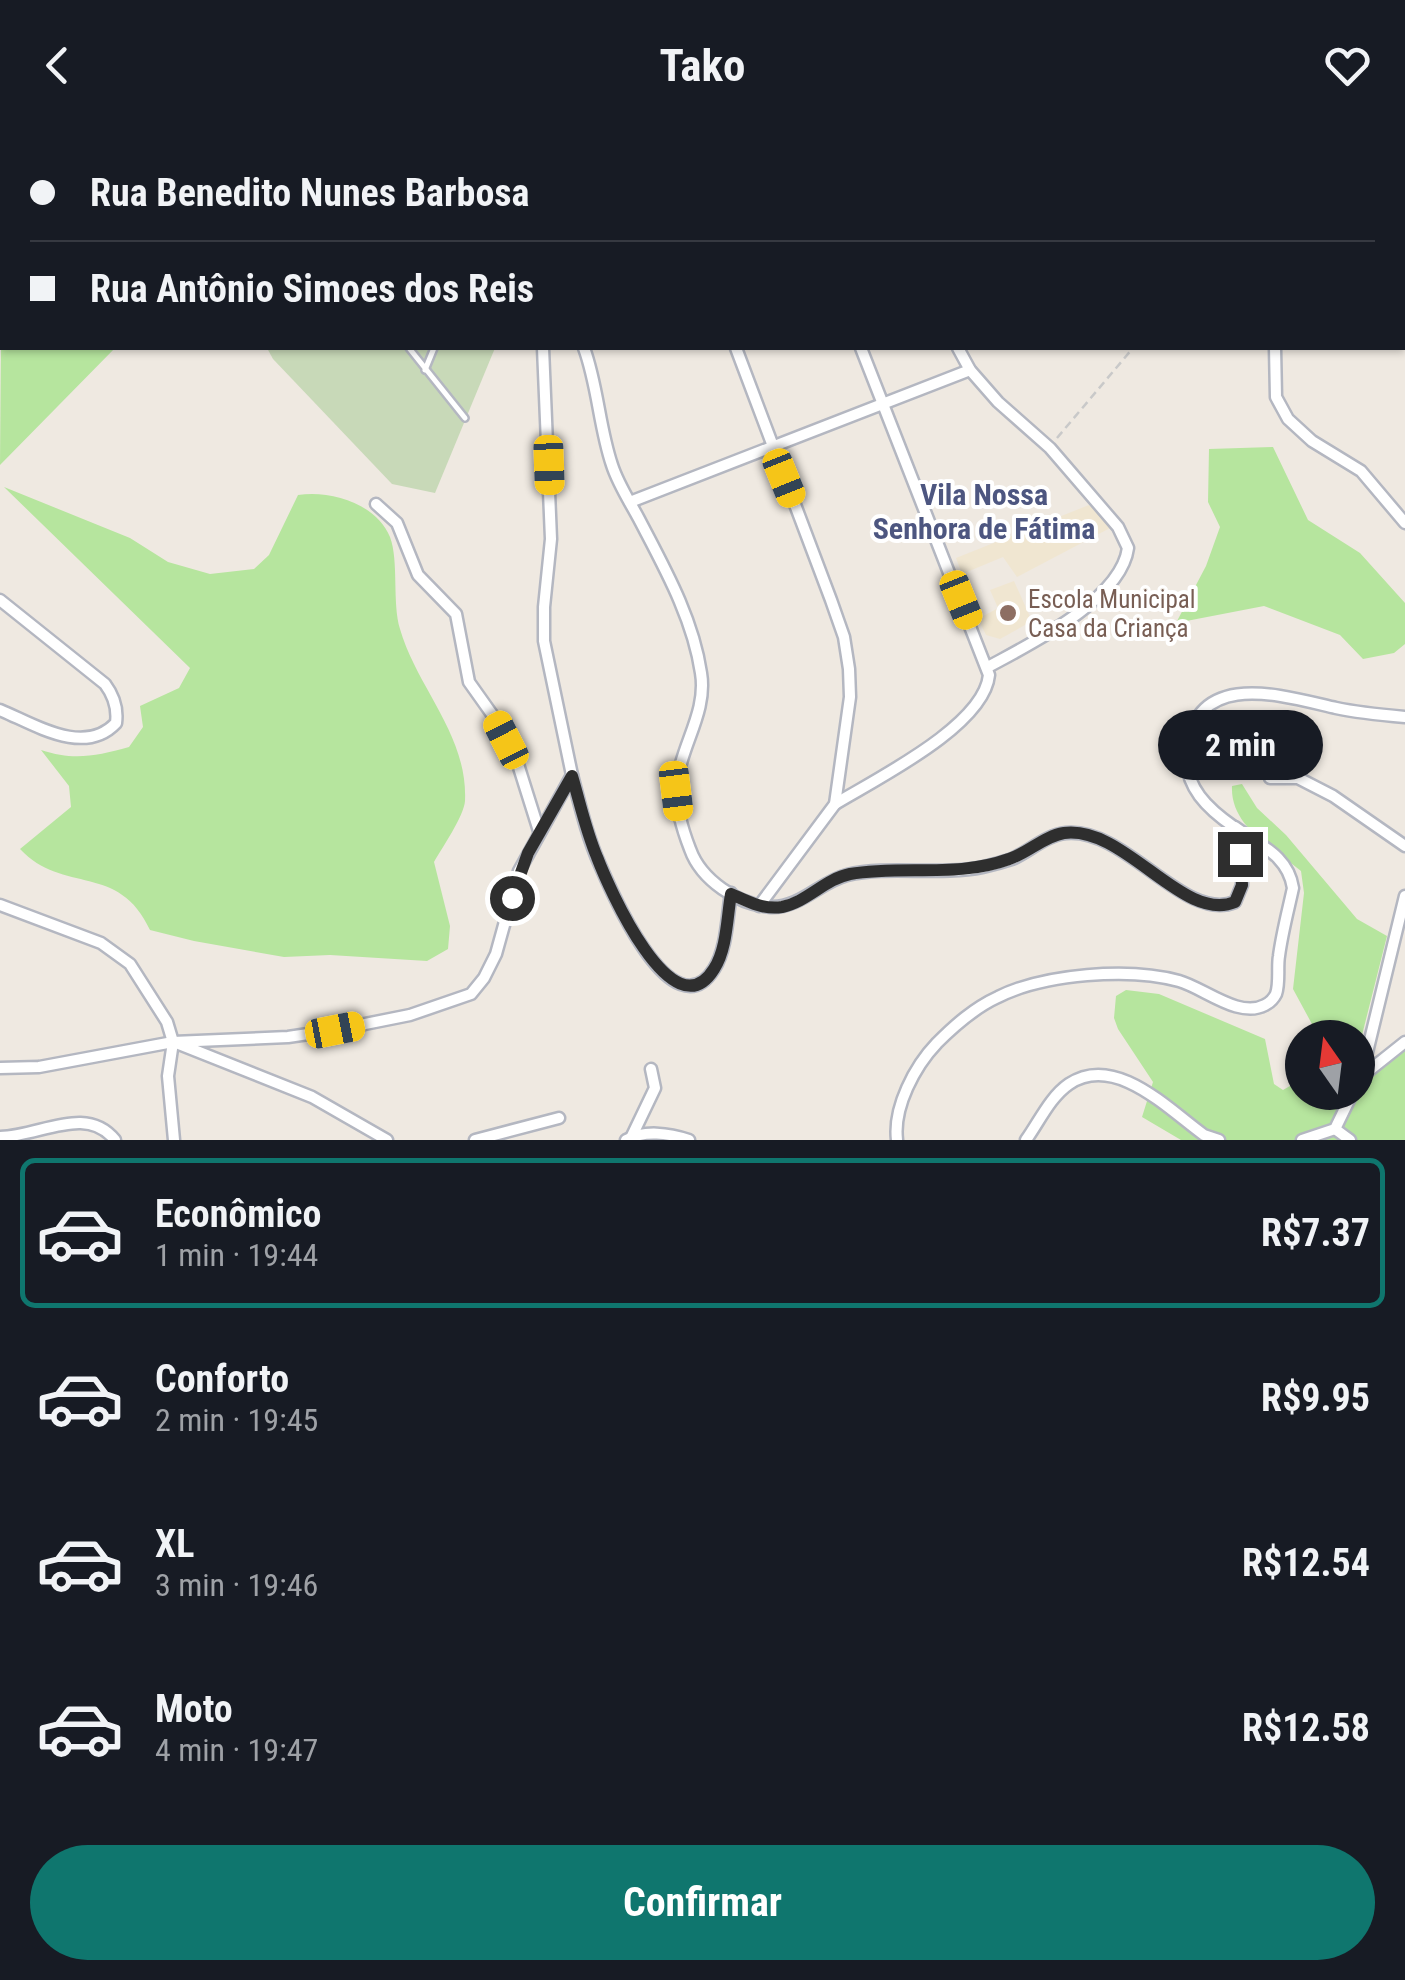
<!DOCTYPE html>
<html lang="pt">
<head>
<meta charset="utf-8">
<style>
  :root { --surface:#171b24; --page:#20242c; --text:#f1f3f6; --muted:#9ea1a6; --line:#363941; --accent:#0f766e }
  body { margin:0; font-family:"Roboto Condensed",sans-serif; background:var(--page); color:var(--text); height:100vh; display:flex; flex-direction:column; font-size:38px; white-space:nowrap }
  * { box-sizing:border-box; margin:0 }
  p { font-size:32px; color:var(--muted) }
  .icon { flex:none; width:55px; height:55px; fill:none; stroke:currentColor; stroke-width:2; stroke-linecap:round; stroke-linejoin:round }
  .map { position:relative; height:1010px; overflow:hidden }
  .drawer { display:flex; flex-direction:column; background:var(--surface); flex:1 }
  .drawer>* { flex:none }
  .banner { position:absolute; left:0px; top:0px; width:1405px; height:220px; box-shadow:0 2px 8px #0004; display:grid; align-content:center; height:220px; padding:0 30px; background:var(--surface) }
  .needle { width:65px; rotate:346deg }
  .buttons { position:absolute; left:1285px; top:890px; display:grid; gap:20px }
  .buttons a { display:grid; place-items:center; width:90px; height:90px; border-radius:50%; background:var(--surface); box-shadow:0 2px 8px #0004; font-size:50px }
  .end { position:absolute; width:45px; height:45px; margin:-22px; border:12px solid #2e2e2e; background:#fff; box-shadow:0 0 0 5px #fff }
  .from { border-radius:50% }
  .bubble { position:absolute; height:70px; border-radius:35px; background:var(--surface); box-shadow:0 2px 8px #0004; font-size:32px; font-weight:700; line-height:70px; text-align:center }
  .car { position:absolute; width:30px; height:60px; margin:-30px -15px; border-radius:12px; box-shadow:0 0 8px 2px #0007; background:linear-gradient(#f5c518 24%,#345 0 40%,#f5c518 0 76%,#345 0 86%,#f5c518 0) }
  .banner b { display:flex; align-items:center; gap:35px; height:95px; font-size:38px }
  .banner b+b { border-top:2px solid var(--line) }
  .banner i { width:25px; height:25px; background:var(--text) }
  ul { padding:18px 0 0; list-style:none }
  li { display:flex; align-items:center; gap:30px; height:150px; margin:0 20px 15px; padding:0 10px; border:5px solid transparent; border-radius:15px }
  li div { flex:1 }
  li b { display:block; font-size:38px }
  li em { font-style:normal; font-weight:700 }
  li.active { border-color:var(--accent) }
  li>.icon { width:90px; height:90px; stroke-width:1.5 }
  .button { display:flex; gap:20px; margin-top:auto; padding:20px 30px }
  .button a { flex:1; height:115px; border-radius:60px; background:var(--accent); color:#fff; font-size:40px; font-weight:700; line-height:115px; text-align:center }
  header { display:flex; justify-content:space-between; align-items:center; height:130px; padding:0 30px; background:var(--surface); font-size:45px; font-weight:700 }
  .map>svg:first-child { display:block }
  .education { fill:#f0e6d1 }
  .green { fill:#b6e59e }
  .cemetery { fill:#c8d9b8 }
  .lines { fill:none; stroke-linecap:round; stroke-linejoin:round }
  .lane-casing { stroke:#b4b7c1; stroke-width:10 }
  .street-casing { stroke:#b4b7c1; stroke-width:15 }
  .path { stroke:#c9c9c9; stroke-width:2.5; stroke-dasharray:8 5; stroke-linecap:butt }
  .lane { stroke:#fff; stroke-width:5 }
  .street { stroke:#fff; stroke-width:10 }
  .route { stroke:#2e2e2e; stroke-width:12 }
  .education-dot { fill:#8d6e63; stroke:#fff; stroke-width:4 }
  .labels { text-anchor:middle; stroke-width:8; stroke-linejoin:round; paint-order:stroke }
  .education-label { font-size:25px; fill:#785e54; stroke:#fff; text-anchor:start }
  .quarter-label { font-size:30px; font-weight:bold; fill:#4d5680; stroke:#fff }
</style>
</head>
<body>
<header><svg class="icon" aria-label="back" viewBox="0 0 24 24"><path d="M15 5l-7 7 7 7"/></svg>Tako<svg class="icon" aria-label="heart" viewBox="0 0 24 24"><path d="M12 20l-8-8c-3-5 5-10 8-4 3-6 11-1 8 4z"/></svg></header>
<div class="map">
<svg width="1405" height="1010" viewBox="0 0 1405 1010">
  <rect width="100%" height="100%" fill="#efe9e1"/>
  <!-- education -->
  <g class="education">
    <path d="M1089 375 1112 397 1017 447 1003 427 962 444 956 428Z"/>
    <path d="M1014 451 1032 491 1000 509 986 505 978 489 998 478 990 460Z"/>
  </g>
  <!-- green -->
  <g class="green">
    <path d="M2 81V218H115L0 335Z"/>
    <path d="M1273 317 1308 390 1360 423 1405 473V514L1394 523 1363 529 1340 505 1264 476 1176 493 1206 436 1220 397 1208 372 1209 319Z"/>
    <path d="M4 357 130 408 168 432 210 444 254 439 269 425 298 365C330 360 376 373 390 407 399 431 392 473 400 499 417 558 468 605 465 671 464 686 442 718 434 732L450 796 448 819 427 831 330 825 284 827 194 811 150 800C119 732 63 765 20 719L71 677 69 656 41 620C74 631 96 626 129 617L143 597 140 576 179 558 190 538Z"/>
    <path d="M1242 654 1257 678 1286 705 1357 789 1387 806 1359 917 1385 935 1405 920V1010H1181L1142 987 1153 952 1118 899 1114 888 1116 866 1126 860 1159 864 1265 909 1274 954 1283 960 1302 949V962H1358V908L1319 907 1293 859 1304 763 1301 741C1273 718 1230 696 1232 656Z"/>
  </g>
  <!-- cemetery -->
  <path class="cemetery" d="M267 218H495L435 363 392 354 273 229Z"/>
  <g class="lines">
    <!-- lane casing -->
    <g class="lane-casing">
      <g id="lane">
        <path d="M272 0 273 2"/>
        <path d="M409 218 465 288"/>
        <path d="M425 240 434 218"/>
      </g>
    </g>
    <!-- street casing -->
    <g class="street-casing">
      <g id="street">
        <path d="M425 0 428 2"/>
        <path d="M657 0 659 2"/>
        <path d="M1169 0 1171 2"/>
        <path d="M1386 0 1387 2"/>
        <path d="M800 2 801 0"/>
        <path d="M917 2 920 0"/>
        <path d="M1044 2 1045 0"/>
        <path d="M1402 12 1405 11"/>
        <path d="M1402 191 1405 194"/>
        <path d="M584 218C598 256 599 297 612 335 618 354 630 372 639 389 664 437 693 488 701 543 707 579 685 610 678 645 673 669 681 696 690 719 701 750 738 775 771 777 800 778 820 752 847 745 889 735 939 746 983 737 992 735 1003 732 1012 729 1030 721 1046 705 1066 703 1126 697 1184 793 1235 772L1242 755V742L1234 697C1208 679 1184 657 1187 623 1194 537 1283 566 1336 578 1359 583 1382 585 1405 587"/>
        <path d="M736 218 831 470 844 507 849 539 850 567 835 674 759 776"/>
        <path d="M958 218 970 240 998 272 1050 318 1118 397 1128 418C1121 470 1030 514 988 537"/>
        <path d="M1275 218 1276 267 1288 289 1312 311 1361 341 1405 393"/>
        <path d="M630 372 970 240"/>
        <path d="M376 374 397 393 418 445 456 484 469 552 496 590 517 631 539 701"/>
        <path d="M0 470 105 554C114 566 118 578 116 593 84 627 34 594 0 580"/>
        <path d="M572 645C580 675 587 706 600 735 612 763 673 904 714 839 727 819 727 787 731 763"/>
        <path d="M1270 648H1298L1333 666 1405 716"/>
        <path d="M835 674C876 649 984 596 989 545L861 218"/>
        <path d="M0 775 101 813 130 834 167 892 173 912 168 946 174 1010"/>
        <path d="M179 914 312 967 387 1010"/>
        <path d="M0 938 39 937 173 912 288 907 335 900 410 885 471 864 484 848 496 824 519 741 572 645 544 511V477L551 409 543 218"/>
        <path d="M1361 947 1405 766"/>
        <path d="M1358 954 1361 947 1405 912"/>
        <path d="M1335 999 1350 1010"/>
        <path d="M632 1006 655 958 651 939"/>
        <path d="M0 1007C41 1006 86 974 115 1010"/>
        <path d="M475 1010 559 988"/>
        <path d="M626 1010C644 1000 669 1003 689 1010"/>
        <path d="M897 1010C893 977 915 936 937 913 955 895 974 878 998 867 1044 844 1129 837 1179 851 1204 858 1239 889 1265 875 1269 873 1274 868 1276 864 1280 853 1277 837 1279 826 1282 803 1288 781 1293 758 1288 725 1259 715 1235 697"/>
        <path d="M1026 1010C1039 992 1050 967 1069 954 1115 923 1168 979 1204 1005L1219 1010"/>
        <path d="M1302 1010 1335 999 1353 962"/>
      </g>
    </g>
    <!-- path -->
    <path class="path" d="M1057 308 1133 218"/>
    <!-- lane -->
    <use href="#lane" class="lane"/>
    <!-- street -->
    <use href="#street" class="street"/>
  </g>
  <g class="lines">
    <!-- route -->
    <path class="route" d="M512 768 528 723 572 646C580 673 586 701 597 727 608 756 673 905 714 839 727 819 727 787 731 764 747 771 763 780 782 777 807 772 825 749 850 744 903 735 957 748 1009 729 1028 723 1044 706 1064 703 1125 695 1183 794 1235 772L1242 755 1240 724"/>
  </g>
  <!-- markers -->
  <circle class="education-dot" cx="1008" cy="483" r="10"/>
  <g class="labels">
    <!-- education labels -->
    <g class="education-label">
      <text x="1028" y="478">Escola Municipal<tspan x="1028" dy="29">Casa da Criança</tspan></text>
    </g>
    <!-- quarter labels -->
    <g class="quarter-label">
      <text x="984" y="375">Vila Nossa<tspan x="984" dy="34">Senhora de Fátima</tspan></text>
    </g>
  </g>
</svg>
<div class="buttons">
<a><svg class="needle" viewBox="-14 -14 28 28"><path d="M0-13l5 13h-10z" fill="#e53935"/><path d="M0 13l5-13h-10z" fill="#9ea1a6"/></svg></a>
</div>
<i class="end from" style="left:512px;top:768px"></i>
<i class="end" style="left:1240px;top:724px"></i>
<div class="bubble" style="left:1158px;top:580px;width:165px">2 min</div>
<i class="car" style="left:549px;top:335px;rotate:178deg"></i>
<i class="car" style="left:784px;top:348px;rotate:158deg"></i>
<i class="car" style="left:961px;top:470px;rotate:158deg"></i>
<i class="car" style="left:506px;top:610px;rotate:333deg"></i>
<i class="car" style="left:676px;top:661px;rotate:173deg"></i>
<i class="car" style="left:335px;top:900px;rotate:79deg"></i>
<div class="banner">
<b><i class="from"></i>Rua Benedito Nunes Barbosa</b>
<b><i></i>Rua Antônio Simoes dos Reis</b>
</div>
</div>
<section class="drawer">
<ul>
<li class="active"><svg class="icon" aria-label="car" viewBox="0 0 24 24"><path d="M5 17H2v-5l4-1 3-4h7l3 4 3 1v5h-3M9 17h6M6 11h13"/><circle cx="7" cy="17" r="2"/><circle cx="17" cy="17" r="2"/></svg><div><b>Econômico</b><p>1 min · 19:44</p></div><em>R$7.37</em></li>
<li><svg class="icon" aria-label="car" viewBox="0 0 24 24"><path d="M5 17H2v-5l4-1 3-4h7l3 4 3 1v5h-3M9 17h6M6 11h13"/><circle cx="7" cy="17" r="2"/><circle cx="17" cy="17" r="2"/></svg><div><b>Conforto</b><p>2 min · 19:45</p></div><em>R$9.95</em></li>
<li><svg class="icon" aria-label="car" viewBox="0 0 24 24"><path d="M5 17H2v-5l4-1 3-4h7l3 4 3 1v5h-3M9 17h6M6 11h13"/><circle cx="7" cy="17" r="2"/><circle cx="17" cy="17" r="2"/></svg><div><b>XL</b><p>3 min · 19:46</p></div><em>R$12.54</em></li>
<li><svg class="icon" aria-label="car" viewBox="0 0 24 24"><path d="M5 17H2v-5l4-1 3-4h7l3 4 3 1v5h-3M9 17h6M6 11h13"/><circle cx="7" cy="17" r="2"/><circle cx="17" cy="17" r="2"/></svg><div><b>Moto</b><p>4 min · 19:47</p></div><em>R$12.58</em></li>
</ul>
<div class="button"><a>Confirmar</a></div>
</section>
</body>
</html>
